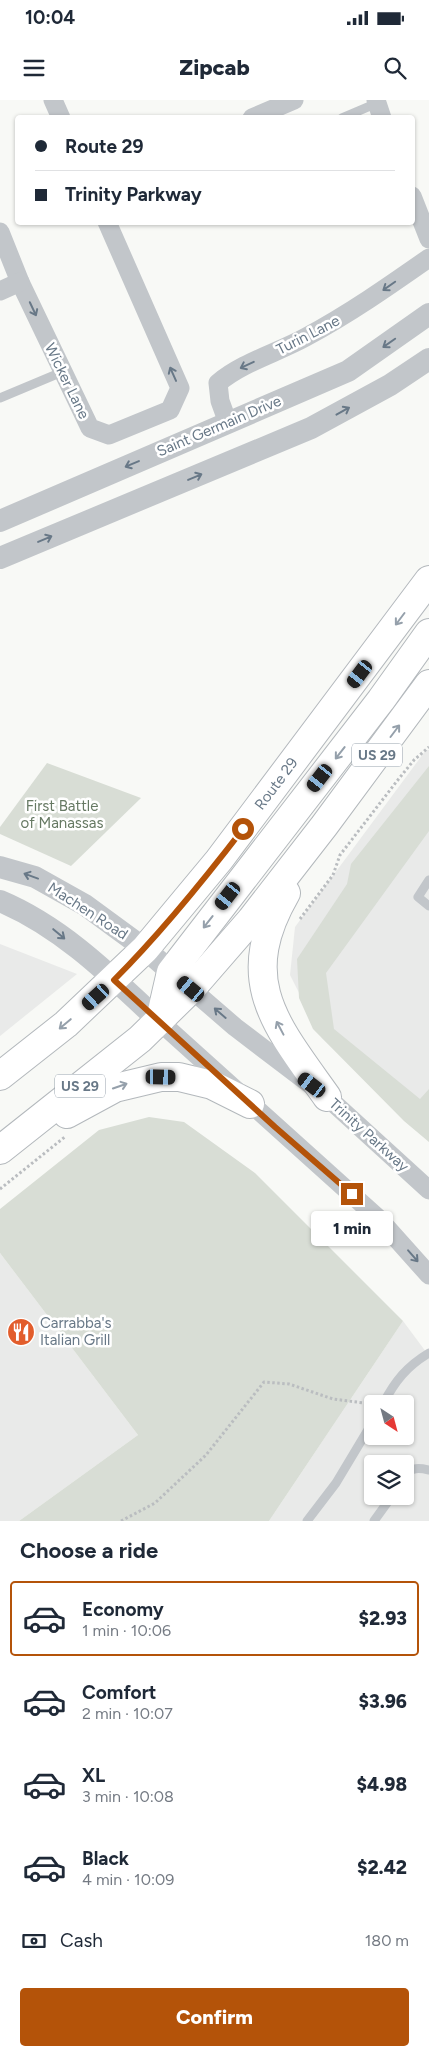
<!DOCTYPE html>
<html lang="en">
<head>
<meta charset="utf-8">
<style>
  :root { --surface:#fff; --page:#f2f2f3; --text:#1f2937; --muted:#747a83; --line:#e0e1e3; --accent:#b45309 }
  body { margin:0; font-family:Figtree,sans-serif; background:var(--page); color:var(--text); height:100vh; display:flex; flex-direction:column; font-size:19px; white-space:nowrap }
  * { box-sizing:border-box; margin:0 }
  p { font-size:16px; color:var(--muted) }
  .icon { flex:none; width:28px; height:28px; fill:none; stroke:currentColor; stroke-width:2; stroke-linecap:round; stroke-linejoin:round }
  .map { position:relative; height:1421px; overflow:hidden }
  .sheet { display:flex; flex-direction:column; background:var(--surface); flex:1 }
  .sheet>* { flex:none }
  .hud { position:absolute; left:15px; top:15px; width:400px; height:110px; border-radius:5px; box-shadow:0 1px 4px #0004; display:grid; align-content:center; height:110px; padding:0 20px; background:var(--surface) }
  .needle { width:32px; rotate:144deg }
  .controls { position:absolute; left:364px; top:1295px; display:grid; gap:10px }
  .controls a { display:grid; place-items:center; width:50px; height:50px; border-radius:5px; background:var(--surface); box-shadow:0 1px 4px #0004; font-size:25px }
  .end { position:absolute; width:22px; height:22px; margin:-11px; border:6px solid #b45309; background:#fff; box-shadow:0 0 0 2px #fff }
  .from { border-radius:50% }
  .bubble { position:absolute; height:35px; border-radius:5px; background:var(--surface); box-shadow:0 1px 4px #0004; font-size:16px; font-weight:800; line-height:35px; text-align:center }
  .car { position:absolute; width:15px; height:30px; margin:-15px -8px; border-radius:6px; box-shadow:0 0 4px 1px #0007; background:linear-gradient(#222 24%,#8ab4d8 0 40%,#222 0 76%,#8ab4d8 0 86%,#222 0) }
  .hud b { display:flex; align-items:center; gap:18px; height:48px; font-size:19px }
  .hud b+b { border-top:1px solid var(--line) }
  .hud i { width:12px; height:12px; background:var(--text) }
  ul { padding:0; list-style:none }
  li { display:flex; align-items:center; gap:15px; height:75px; margin:0 10px 8px; padding:0 10px; border:2px solid transparent; border-radius:5px }
  li div { flex:1 }
  li b { display:block; font-size:19px }
  li em { font-style:normal; font-weight:800 }
  li.active { border-color:var(--accent) }
  li>.icon { width:45px; height:45px; stroke-width:1.5 }
  h2 { padding:0 20px; font-size:22px; line-height:60px }
  .pay { display:flex; align-items:center; gap:12px; height:55px; padding:0 20px; font-size:19px }
  .pay p { margin-inline-start:auto }
  .primary-button { display:flex; gap:10px; margin-top:auto; padding:10px 20px }
  .primary-button a { flex:1; height:58px; border-radius:5px; background:var(--accent); color:#fff; font-size:20px; font-weight:800; line-height:58px; text-align:center }
  .status { display:flex; justify-content:space-between; align-items:center; height:35px; padding:0 25px; background:var(--surface); direction:ltr }
  .status svg { height:14px; fill:currentColor }
  header { display:flex; justify-content:space-between; align-items:center; height:65px; padding:0 20px; background:var(--surface); font-size:22px; font-weight:800 }
  .map>svg:first-child { display:block }
  .built { fill:#e9eae9; fill-rule:evenodd }
  .green { fill:#d8ddd5 }
  .lines { fill:none; stroke-linecap:round; stroke-linejoin:round }
  .primary-casing { stroke:#b3b8bc; stroke-width:30 }
  .path { stroke:#babdc0; stroke-width:3; stroke-dasharray:2.5 2.5; stroke-linecap:butt }
  .service { stroke:#c2c6ca; stroke-width:9 }
  .minor { stroke:#c2c6ca; stroke-width:19 }
  .tertiary { stroke:#c2c6ca; stroke-width:22 }
  .primary { stroke:#fff; stroke-width:28 }
  .oneway { stroke:#687887 }
  .oneway2 { stroke:#95a0ab }
  .route { stroke:#b45309; stroke-width:6 }
  .labels { text-anchor:middle; stroke-width:5; stroke-linejoin:round; paint-order:stroke }
  .shield { fill:#fff; stroke:#95a0ab; stroke-width:1 }
  .shield-label { font-size:14px; font-weight:bold; fill:#687887 }
  .street-label { font-size:15px; fill:#687887; stroke:#fff }
  .park-label { font-size:15px; fill:#667963; stroke:#fff }
  .poi-label { font-size:15px; fill:#687887; stroke:#fff; text-anchor:start }
</style>
</head>
<body>
<div class="status"><b>10:04</b><svg viewBox="0 0 49 12"><path d="M0 12V9h3v3zM5 12V6h3v6zM10 12V3h3v9zM15 12V0h3v12zM26 1h20v11H26zM47 4h2v5h-2z"/></svg></div>
<header><svg class="icon" aria-label="menu" viewBox="0 0 24 24"><path d="M4 6h16M4 12h16M4 18h16"/></svg>Zipcab<svg class="icon" aria-label="search" viewBox="0 0 24 24"><circle cx="10" cy="10" r="6"/><path d="M15 15l6 6"/></svg></header>
<div class="map">
<svg width="429" height="1421" viewBox="0 0 429 1421">
  <rect width="100%" height="100%" fill="#f8f9f6"/>
  <!-- built -->
  <g class="built">
    <path d="M426 650H429V1035L322 938 290 875 295 827Z"/>
    <path d="M0 844 77 874 0 936Z"/>
    <path d="M0 1153 138 1335 19 1421H0Z"/>
    <path d="M403 1221 429 1256V1421H269ZM372 1304H405V1336H372ZM372 1364H405V1396H372Z"/>
  </g>
  <!-- green -->
  <g class="green">
    <path d="M47 663 141 698 71 766 0 734V727Z"/>
    <path d="M429 666V731L326 873 334 929 420 999 429 989V1042L404 1021 313 929 299 898 297 859 347 784 351 764Z"/>
    <path d="M149 1017 184 1022 255 1073 403 1221 269 1421H19L138 1335 0 1153V1109L99 1030Z"/>
  </g>
  <g class="lines">
    <!-- primary casing -->
    <g class="primary-casing">
      <g id="primary">
        <path d="M286 793C235 881 276 925 327 997"/>
        <path d="M160 920 171 872 381 600 429 533"/>
        <path id="s1" d="M0 976 66 924 145 849 219 760 429 480"/>
        <path d="M67 1014 115 988 161 977H179L212 985 250 1004"/>
        <path d="M0 1050 140 939 191 889 251 820 324 726 429 584"/>
      </g>
    </g>
    <!-- path -->
    <g class="path">
      <path d="M300 819 333 775 340 755 397 681 414 660 429 647"/>
      <path d="M0 1089 66 1036"/>
      <path d="M121 1421 155 1403 206 1355 264 1282 289 1284 333 1299 372 1304"/>
    </g>
    <!-- service -->
    <g class="service">
      <path d="M342 18 377 3"/>
      <path d="M0 298 62 272"/>
      <path d="M429 780 418 797 429 806"/>
      <path d="M383 1304C395 1281 407 1266 429 1253"/>
      <path d="M405 1375C411 1367 420 1368 429 1370"/>
      <path d="M307 1421 336 1383 372 1323"/>
      <path d="M374 1421 392 1396"/>
    </g>
    <!-- minor -->
    <g class="minor">
      <path d="M53 0 61 18"/>
      <path d="M376 0 382 18"/>
      <path d="M252 18 294 0"/>
      <path d="M412 96 429 139"/>
      <path d="M0 132 20 182 90 328 109 335 170 310 180 288 107 122"/>
      <path d="M0 191 20 182"/>
      <path d="M228 323 220 301 218 283C243 262 277 253 306 237 349 214 389 186 429 158"/>
      <path d="M191 889 235 927 327 997 429 1090"/>
      <path d="M159 921 379 1119 429 1175"/>
    </g>
    <!-- tertiary -->
    <g class="tertiary">
      <path d="M0 421 348 271 429 214"/>
      <path d="M0 458 311 328 390 285 429 259"/>
      <path d="M0 767 35 777 85 805 145 849 184 883"/>
      <path d="M0 801C62 827 111 876 159 921"/>
    </g>
    <!-- primary -->
    <use href="#primary" class="primary"/>
  </g>
  <!-- one-way arrows -->
  <defs><path id="oneway-shaft" d="M-6 0H5M1.5-3L5.5 0L1.5 3" fill="none" stroke-width="1.6" stroke-linecap="round" stroke-linejoin="round" transform="scale(1.25)"/></defs>
  <g class="oneway">
    <use href="#oneway-shaft" transform="translate(389 186) rotate(145)"/>
    <use href="#oneway-shaft" transform="translate(33 209) rotate(65)"/>
    <use href="#oneway-shaft" transform="translate(389 243) rotate(145)"/>
    <use href="#oneway-shaft" transform="translate(247 265) rotate(155)"/>
    <use href="#oneway-shaft" transform="translate(173 274) rotate(-114)"/>
    <use href="#oneway-shaft" transform="translate(343 311) rotate(-29)"/>
    <use href="#oneway-shaft" transform="translate(132 364) rotate(157)"/>
    <use href="#oneway-shaft" transform="translate(195 377) rotate(-23)"/>
    <use href="#oneway-shaft" transform="translate(45 439) rotate(-23)"/>
    <use href="#oneway-shaft" transform="translate(31 776) rotate(-160)"/>
    <use href="#oneway-shaft" transform="translate(59 834) rotate(40)"/>
    <use href="#oneway-shaft" transform="translate(220 913) rotate(-139)"/>
    <use href="#oneway-shaft" transform="translate(413 1156) rotate(49)"/>
  </g>
  <g class="oneway2">
    <use href="#oneway-shaft" transform="translate(400 519) rotate(127)"/>
    <use href="#oneway-shaft" transform="translate(395 631) rotate(-53)"/>
    <use href="#oneway-shaft" transform="translate(340 653) rotate(128)"/>
    <use href="#oneway-shaft" transform="translate(208 822) rotate(128)"/>
    <use href="#oneway-shaft" transform="translate(65 924) rotate(140)"/>
    <use href="#oneway-shaft" transform="translate(280 928) rotate(-118)"/>
    <use href="#oneway-shaft" transform="translate(120 986) rotate(-19)"/>
  </g>
  <g class="lines">
    <!-- route -->
    <path class="route" d="M243 729C203 781 161 833 114 880L275 1027 352 1094"/>
  </g>
  <!-- icons -->
  <defs>
    <g id="restaurant-disc" transform="scale(1.4375)"><circle r="9.5" fill="#e25d2c" stroke="#fff"/><path d="M-5-6h1v4h1v-4h1v4h1v-4h1v5L-1.5 .5V6h-2V.5L-5-1ZM5-6V6H3V1.5H1.5Q1.5-4 5-6Z" fill="#fff"/></g>
  </defs>
  <g fill-rule="evenodd">
    <use href="#restaurant-disc" x="21" y="1232"/>
  </g>
  <g class="labels">
    <!-- shield labels -->
    <g class="shield">
      <rect x="352" y="643.5" width="50" height="23" rx="4"/>
      <rect x="55" y="974.5" width="50" height="23" rx="4"/>
    </g>
    <g class="shield-label">
      <text x="377" y="660">US 29</text>
      <text x="80" y="991">US 29</text>
    </g>
    <!-- street labels -->
    <g class="street-label">
      <text transform="translate(308 235) rotate(-27)" y="5">Turin Lane</text>
      <text transform="translate(67 281) rotate(64)" y="5">Wicker Lane</text>
      <text transform="translate(219 326) rotate(-23)" y="5">Saint Germain Drive</text>
      <text dy="5" stroke="none"><textPath href="#s1" startOffset="404">Route 29</textPath></text>
      <text transform="translate(88 811) rotate(33)" y="5">Machen Road</text>
      <text transform="translate(369 1035) rotate(42)" y="5">Trinity Parkway</text>
    </g>
    <!-- park labels -->
    <g class="park-label">
      <text x="62" y="711">First Battle<tspan x="62" dy="17">of Manassas</tspan></text>
    </g>
    <!-- poi labels -->
    <g class="poi-label">
      <text x="40" y="1228">Carrabba's<tspan x="40" dy="17">Italian Grill</tspan></text>
    </g>
  </g>
</svg>
<div class="controls">
<a><svg class="needle" viewBox="-14 -14 28 28"><path d="M0-13l5 13h-10z" fill="#e53935"/><path d="M0 13l5-13h-10z" fill="#747a83"/></svg></a>
<a><svg class="icon" aria-label="layers" viewBox="0 0 24 24"><path d="M12 4l9 5-9 5-9-5zM3 14l9 5 9-5"/></svg></a>
</div>
<i class="end from" style="left:243px;top:729px"></i>
<i class="end" style="left:352px;top:1094px"></i>
<div class="bubble" style="left:311px;top:1111px;width:82px">1 min</div>
<i class="car" style="left:360px;top:574px;rotate:217deg"></i>
<i class="car" style="left:320px;top:678px;rotate:218deg"></i>
<i class="car" style="left:228px;top:796px;rotate:218deg"></i>
<i class="car" style="left:191px;top:889px;rotate:310deg"></i>
<i class="car" style="left:96px;top:897px;rotate:228deg"></i>
<i class="car" style="left:161px;top:977px;rotate:91deg"></i>
<i class="car" style="left:312px;top:985px;rotate:307deg"></i>
<div class="hud">
<b><i class="from"></i>Route 29</b>
<b><i></i>Trinity Parkway</b>
</div>
</div>
<section class="sheet">
<h2>Choose a ride</h2>
<ul>
<li class="active"><svg class="icon" aria-label="car" viewBox="0 0 24 24"><path d="M5 17H2v-5l4-1 3-4h7l3 4 3 1v5h-3M9 17h6M6 11h13"/><circle cx="7" cy="17" r="2"/><circle cx="17" cy="17" r="2"/></svg><div><b>Economy</b><p>1 min · 10:06</p></div><em>$2.93</em></li>
<li><svg class="icon" aria-label="car" viewBox="0 0 24 24"><path d="M5 17H2v-5l4-1 3-4h7l3 4 3 1v5h-3M9 17h6M6 11h13"/><circle cx="7" cy="17" r="2"/><circle cx="17" cy="17" r="2"/></svg><div><b>Comfort</b><p>2 min · 10:07</p></div><em>$3.96</em></li>
<li><svg class="icon" aria-label="car" viewBox="0 0 24 24"><path d="M5 17H2v-5l4-1 3-4h7l3 4 3 1v5h-3M9 17h6M6 11h13"/><circle cx="7" cy="17" r="2"/><circle cx="17" cy="17" r="2"/></svg><div><b>XL</b><p>3 min · 10:08</p></div><em>$4.98</em></li>
<li><svg class="icon" aria-label="car" viewBox="0 0 24 24"><path d="M5 17H2v-5l4-1 3-4h7l3 4 3 1v5h-3M9 17h6M6 11h13"/><circle cx="7" cy="17" r="2"/><circle cx="17" cy="17" r="2"/></svg><div><b>Black</b><p>4 min · 10:09</p></div><em>$2.42</em></li>
</ul>
<div class="pay"><svg class="icon" aria-label="cash" viewBox="0 0 24 24"><path d="M3 7h18v10H3z"/><circle cx="12" cy="12" r="2"/></svg>Cash<p>180 m</p></div>
<div class="primary-button"><a>Confirm</a></div>
</section>
</body>
</html>
